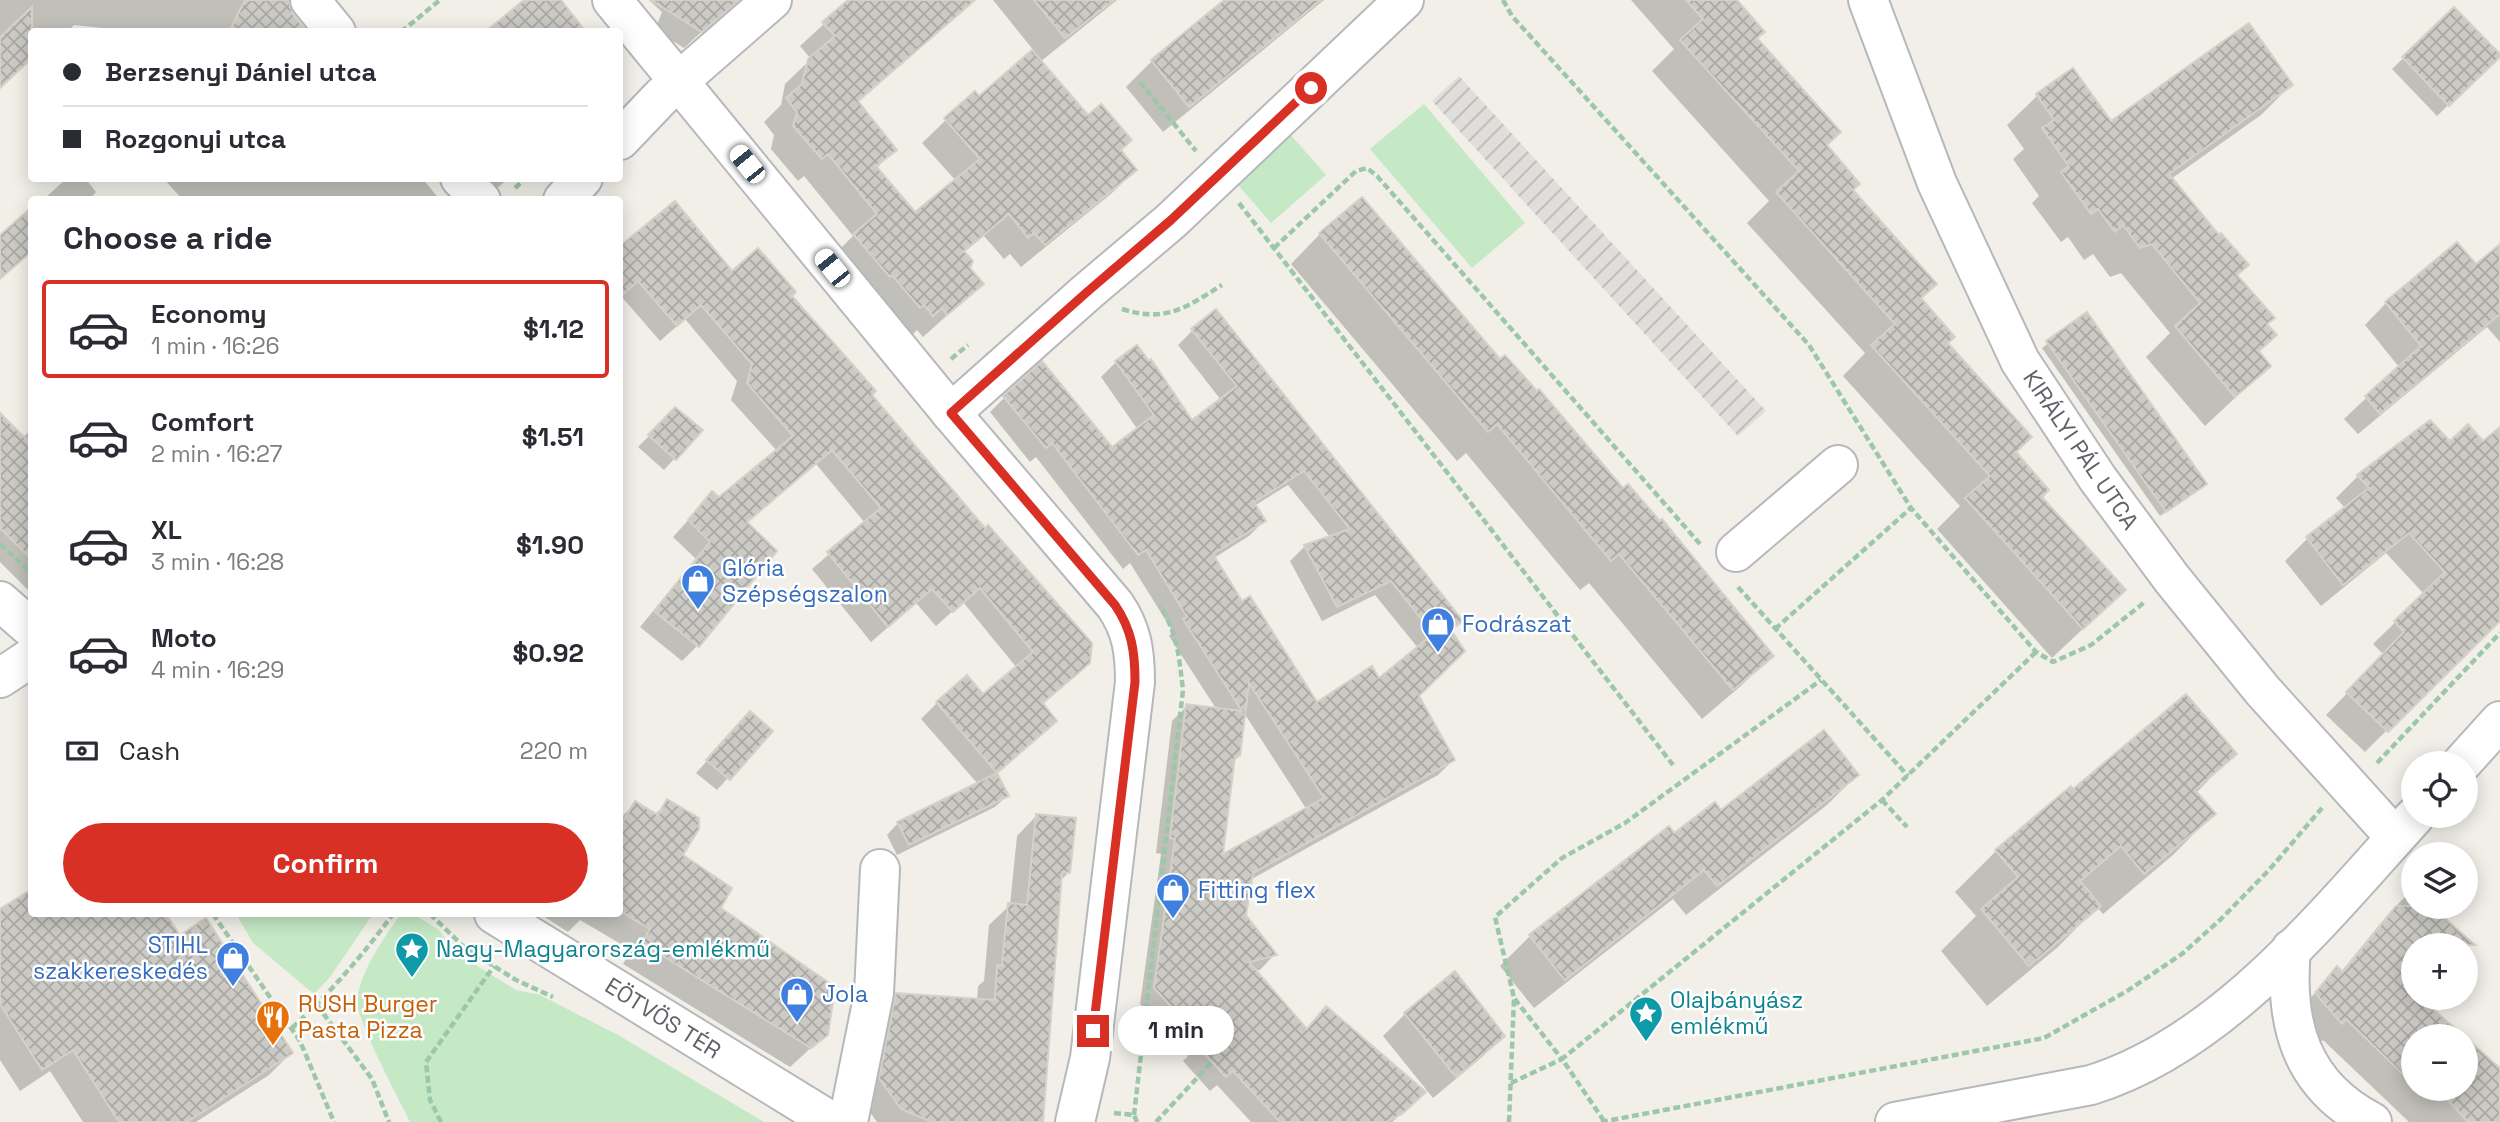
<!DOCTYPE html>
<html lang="en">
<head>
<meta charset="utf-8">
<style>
  :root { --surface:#fff; --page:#f2f2f3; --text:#2b2b33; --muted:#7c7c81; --line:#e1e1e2; --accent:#d93025 }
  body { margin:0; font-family:"Space Grotesk",sans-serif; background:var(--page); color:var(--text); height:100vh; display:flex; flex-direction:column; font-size:26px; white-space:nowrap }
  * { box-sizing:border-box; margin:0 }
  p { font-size:23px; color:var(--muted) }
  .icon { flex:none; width:38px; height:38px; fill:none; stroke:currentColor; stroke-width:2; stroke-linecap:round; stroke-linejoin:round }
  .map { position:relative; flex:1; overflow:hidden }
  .panel { position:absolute; left:28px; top:196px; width:595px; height:721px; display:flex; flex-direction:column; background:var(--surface); border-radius:7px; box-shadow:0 4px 18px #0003 }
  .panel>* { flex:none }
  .banner { position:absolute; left:28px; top:28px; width:595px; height:154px; border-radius:7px; box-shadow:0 4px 18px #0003; display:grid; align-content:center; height:154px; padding:0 35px; background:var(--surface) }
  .buttons { position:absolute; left:2401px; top:751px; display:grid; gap:14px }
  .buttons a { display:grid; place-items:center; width:77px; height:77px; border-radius:50%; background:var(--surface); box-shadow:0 4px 18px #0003; font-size:35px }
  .end { position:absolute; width:32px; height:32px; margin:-16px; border:9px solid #d93025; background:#fff; box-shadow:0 0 0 4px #fff }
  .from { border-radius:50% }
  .bubble { position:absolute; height:49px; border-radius:24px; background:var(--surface); box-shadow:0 4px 18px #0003; font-size:23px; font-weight:700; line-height:49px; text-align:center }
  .car { position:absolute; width:21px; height:42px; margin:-21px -10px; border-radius:9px; box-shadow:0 0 5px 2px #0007; background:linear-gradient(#fff 24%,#345 0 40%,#fff 0 76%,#345 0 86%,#fff 0) }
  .banner b { display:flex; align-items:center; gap:24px; height:66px; font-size:26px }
  .banner b+b { border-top:2px solid var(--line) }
  .banner i { width:18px; height:18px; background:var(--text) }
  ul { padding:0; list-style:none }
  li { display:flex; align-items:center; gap:21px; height:98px; margin:0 14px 10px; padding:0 21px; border:4px solid transparent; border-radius:7px }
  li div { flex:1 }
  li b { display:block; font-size:26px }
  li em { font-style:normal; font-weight:700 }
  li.current { border-color:var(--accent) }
  li>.icon { width:63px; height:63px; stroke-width:1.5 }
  h2 { padding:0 35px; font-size:32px; line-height:84px }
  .pay { display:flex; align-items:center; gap:18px; height:77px; padding:0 35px; font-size:26px }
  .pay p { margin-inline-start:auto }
  .button { display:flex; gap:14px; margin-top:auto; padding:14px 35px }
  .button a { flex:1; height:80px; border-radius:42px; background:var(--accent); color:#fff; font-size:28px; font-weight:700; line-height:80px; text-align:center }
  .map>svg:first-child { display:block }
  .industrial { fill:url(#industrial-furrows) }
  .green { fill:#c5e8c5 }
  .shadow { fill:#0003; fill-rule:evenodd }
  .building { fill:url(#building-cross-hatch); stroke:#d6d1c6; stroke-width:2; fill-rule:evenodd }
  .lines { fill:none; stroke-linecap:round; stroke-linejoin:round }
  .minor-casing { stroke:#b5b8bc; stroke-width:42 }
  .path { stroke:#9cc7a9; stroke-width:4.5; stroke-dasharray:7 3.5; stroke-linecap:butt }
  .minor { stroke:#fff; stroke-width:38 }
  .route { stroke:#d93025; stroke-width:9 }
  .labels { text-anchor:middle; stroke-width:5; stroke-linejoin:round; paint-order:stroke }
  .street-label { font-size:23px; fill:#5f6368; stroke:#fff }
  .shop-label { font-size:23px; fill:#366cbe; stroke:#fff; text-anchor:start }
  .culture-label { font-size:23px; fill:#0d838f; stroke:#fff; text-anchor:start }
  .food-label { font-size:23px; fill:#c56008; stroke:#fff; text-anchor:start }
</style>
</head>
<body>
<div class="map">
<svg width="2500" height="1122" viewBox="0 0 2500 1122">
  <defs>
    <pattern id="industrial-furrows" width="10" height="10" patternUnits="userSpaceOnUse" patternTransform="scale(1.75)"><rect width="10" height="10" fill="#e0deda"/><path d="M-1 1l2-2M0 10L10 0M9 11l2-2" fill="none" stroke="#b9b8b5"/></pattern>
    <pattern id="building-cross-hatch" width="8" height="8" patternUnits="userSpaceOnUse" patternTransform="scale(1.75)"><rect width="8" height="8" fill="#cccac5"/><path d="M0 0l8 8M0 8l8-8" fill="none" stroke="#a9a8a4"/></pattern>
  </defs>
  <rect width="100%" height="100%" fill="#f1efe8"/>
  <!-- industrial -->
  <path class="industrial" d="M1459 76 1766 411 1738 436 1432 101Z"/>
  <!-- green -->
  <g class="green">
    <path d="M1424 104 1525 223 1472 268 1370 149Z"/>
    <path d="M1281 124 1326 175 1271 223 1226 171Z"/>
    <path d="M236 914H373L330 977 314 994 253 943Z"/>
    <path d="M401 914H413L439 930 456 953 516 990 540 995 618 1035 764 1122H410C400 1101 354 1016 357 999 362 968 384 938 401 914Z"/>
  </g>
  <!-- shadow -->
  <g class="shadow">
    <path d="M0 0H286L291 15 305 32H138L74 25 67 32H32L0 87Z"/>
    <path d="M649 0H736L684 48 655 30 662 12Z"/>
    <path d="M850 0H975L857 103 894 150 876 169 915 215 956 181 922 143 946 120 979 98 1034 51 993 0H1117L1040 62 1135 170 1112 193 1021 267 1010 254 1004 259 984 236 963 253 968 269 982 284 923 337 917 330 909 338 831 258 853 236 804 176 798 181 771 149 774 135 764 122 781 105 785 84 811 59 800 46Z"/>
    <path d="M1227 0H1324L1163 132 1126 87 1152 61Z"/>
    <path d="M1631 0H1734L1755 39 1825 146 2040 497 2124 590 2052 658 1937 529 1960 506 1843 376 1865 353 1747 223 1769 201 1652 71 1674 49Z"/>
    <path d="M2454 9 2499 56 2437 116 2392 69Z"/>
    <path d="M2072 70 2110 124 2291 85 2261 115 2171 179 2266 324 2275 335 2258 352 2269 366 2205 426 2146 357 2170 333 2121 273 2110 277 2093 254 2084 260 2068 237 2061 242 2032 203 2039 196 2013 159 2024 149 2007 125 2037 96Z"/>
    <path d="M67 178H85L96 192 89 200H43Z"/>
    <path d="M163 178H422L440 200H183Z"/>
    <path d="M456 178H509L483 200Z"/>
    <path d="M675 203 732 273 790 296 1088 663 1041 705 1038 737 996 774 1007 796 995 807 897 855 887 835 898 823 978 784 921 719 937 703 983 697 1017 668 963 602 936 626 916 603 871 642 812 569 865 523 816 464 745 524 698 645 682 661 640 627 696 559 673 537 712 494 719 500 777 451 731 400 737 381 685 319 660 341 621 296 620 297V248Z"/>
    <path d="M1320 234 1500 361 1537 394 1771 656 1742 685 1702 719 1589 583 1580 590 1466 453 1457 461 1291 264Z"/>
    <path d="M2500 247V342L2487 327 2358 434 2344 419 2399 367 2365 325 2386 303 2475 267Z"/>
    <path d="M2086 315 2199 489 2160 516 2042 348Z"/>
    <path d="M1193 330 1461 621 1450 632 1417 696 1453 760 1438 775 1250 880 1244 916 1274 955 1260 970 1254 971 1306 1031 1311 1024 1409 1107 1392 1122H1251L1217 1085 1210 1091 1183 1061 1188 1056 1140 1004 1161 854 1156 853 1172 721 1187 706 1217 710 1169 636 1173 632 1130 563 1123 569 1036 457 1030 462 990 412 1005 397 1112 450 1138 430 1101 377 1116 362 1191 423 1221 400 1178 345ZM1288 485 1330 537 1305 546 1290 561 1322 621 1375 595 1418 648 1379 680 1317 704 1241 604 1214 558 1249 536 1264 521 1254 506ZM1244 713 1307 810 1221 858 1233 762 1239 756Z"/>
    <path d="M675 410V458L664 470 638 447Z"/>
    <path d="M2430 422 2450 443H2483L2500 437V617L2365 752 2326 715 2384 655 2373 644 2424 594 2386 553 2321 606 2285 561 2307 539 2345 508 2336 498 2358 476Z"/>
    <path d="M0 427 22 438 32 429V594L0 562Z"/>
    <path d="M739 725 770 731 717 790 696 773Z"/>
    <path d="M2234 754 2196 793 2213 814 2173 855 2103 914 2097 907 2058 947 1987 1006 1941 951 1976 916 1955 892 1996 851 2071 788 2073 792Z"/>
    <path d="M1857 775 1827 805 1686 915 1673 899 1534 1008 1500 966 1530 936 1674 836Z"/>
    <path d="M668 802 681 856 719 908 826 1034 790 1067 623 964 631 950 580 920 568 932 540 914H620V819L635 803 654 815Z"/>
    <path d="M1036 816 1069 872 1060 881 1041 1122H877L860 1098 877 1014 897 995 977 1001 978 986 984 981 989 925 1010 905 1017 836Z"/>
    <path d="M2411 891 2413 894V906L2448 945H2413V998H2436L2429 1007 2461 1036H2413V1088H2466V1040L2500 1070V1122H2409L2323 1040 2319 1044 2294 1016 2337 969 2341 972 2389 913Z"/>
    <path d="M0 912 164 914 179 937 291 1053 269 1075 196 1122H83L50 1071 20 1091 0 1060Z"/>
    <path d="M1455 974 1503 1036 1481 1058 1433 1098 1383 1036 1405 1014Z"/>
  </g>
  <!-- building -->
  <g class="building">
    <path d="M245 0H288L293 14 307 32H229Z"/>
    <path d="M524 0H561L586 32H485Z"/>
    <path d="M651 0H739L702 32Z"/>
    <path d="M848 0H975L858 101 897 150 876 166 915 212 980 159 944 118 975 91 979 96 1032 50 1088 115 1101 104 1132 140 1121 150 1137 170 1045 245 1034 233 1028 238 1009 214 964 251 973 261 970 268 984 284 947 315 942 308 933 316 924 305 920 308 892 275 890 277 853 234 877 214 828 154 822 159 793 126 797 112 786 98 802 84 808 59 835 36 822 22Z"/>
    <path d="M1034 0H1114L1065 38Z"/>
    <path d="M1224 0H1321L1189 107 1151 60Z"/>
    <path d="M1686 0H1737L1765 32 1757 38 1841 132 1827 145 1860 184 1853 190 1937 284 1921 298 1955 337 1948 343 2032 437 2016 452 2049 490 2042 497 2126 590 2083 629 1965 498 1990 476 1871 345 1895 324 1776 192 1799 171 1680 40 1703 19Z"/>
    <path d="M32 7V58L0 88V37Z"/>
    <path d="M2454 7 2500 54V57L2449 106 2402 57Z"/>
    <path d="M2249 23 2293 85 2169 174 2219 235 2221 233 2249 265 2237 275 2275 318 2267 324 2277 335 2259 351 2271 366 2235 397 2175 326 2200 303 2152 244 2140 248 2123 225 2115 232 2098 209 2091 214 2061 172 2069 166 2042 128 2054 120 2036 94 2073 68 2111 121Z"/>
    <path d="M1362 197 1500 359 1505 355 1537 391 1539 389 1623 488 1628 484 1660 521 1662 519 1774 656 1733 690 1619 554 1611 561 1497 424 1488 432 1319 233Z"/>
    <path d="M675 201 732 271 758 248 796 292 792 296 876 391 872 395 985 528 988 525 1092 643 1090 663 1043 703 1057 721 997 773 936 702 967 675 983 694 1033 652 980 588 953 612 932 589 888 627 827 552 881 508 832 450 747 522 777 551 699 647 654 611 710 542 688 520 712 491 719 497 793 436 747 383 752 364 701 305 677 326 638 281 620 297V246Z"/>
    <path d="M32 207V251L0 279V235Z"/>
    <path d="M2457 242 2476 264 2500 244V314L2380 414 2365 396 2421 346 2385 302Z"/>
    <path d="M1216 309 1463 621 1451 630 1465 651 1419 696 1455 760 1253 873 1246 915 1277 955 1249 962 1307 1029 1326 1006 1426 1092 1402 1114 1386 1122H1280L1233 1071 1226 1077 1196 1045 1202 1040 1154 988 1175 839 1170 838 1186 704 1242 711 1183 619 1187 617 1146 550 1138 555 1052 443 1046 448 1003 396 1042 361 1112 447 1154 415 1115 361 1137 345 1149 361 1151 359 1192 420 1237 386 1191 329ZM1304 471 1350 529 1304 545 1337 607 1391 581 1433 634 1379 678 1372 666 1317 702 1250 596 1242 601 1213 554 1266 521 1254 502ZM1249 683 1324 798 1223 854 1235 756H1240Z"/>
    <path d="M2087 312 2207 484 2166 512 2046 341Z"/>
    <path d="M675 407 703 430 676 460 648 435Z"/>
    <path d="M0 413 32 445V560L0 528Z"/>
    <path d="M2430 420 2450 441 2468 424 2483 441 2500 427V621L2388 732 2346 692 2404 632 2394 621 2445 572 2409 533 2343 585 2306 537 2369 488 2357 475Z"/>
    <path d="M2186 694 2237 754 2195 790 2216 814 2144 874 2121 846 2080 881 2101 906 2029 966 1981 909 2018 877 1995 850 2071 786 2073 789Z"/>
    <path d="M750 711 773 731 730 780 706 760Z"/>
    <path d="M1824 730 1859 775 1717 886 1704 870 1565 980 1529 935 1669 826 1674 833 1715 802 1721 810Z"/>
    <path d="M997 773 1009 796 909 845 897 822Z"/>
    <path d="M667 799 699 818V829L683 855 732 888 721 908 835 987 828 1035 811 1048 642 943 650 929 620 911V827L635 801 658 815Z"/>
    <path d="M1036 814 1076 818 1070 873 1062 872 1043 1122H932L901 1109 879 1078 896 993 995 1000 997 965H1002L1008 903 1027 905Z"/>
    <path d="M32 889V914H166L180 935 206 918 293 1053 187 1122H119L73 1050 42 1070 0 1004V909Z"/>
    <path d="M2396 906H2431L2475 945H2413V998H2420L2464 1036H2413V1084L2346 1019 2342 1024 2315 993 2337 966 2343 972Z"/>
    <path d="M1455 971 1505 1036 1456 1077 1404 1013Z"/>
    <path d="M2466 1038 2500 1068V1122H2468L2437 1088H2466Z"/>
  </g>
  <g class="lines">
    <!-- minor casing -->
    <g class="minor-casing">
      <g id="minor">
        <path d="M310 0 336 32"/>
        <path d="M612 0 951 413 1115 605C1132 630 1135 652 1135 682L1090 1058 1075 1122"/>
        <path d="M1868 0 1937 183 2020 361 2098 479 2172 579 2263 691 2395 837"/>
        <path d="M620 140 662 96 772 0"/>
        <path d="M460 178 481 200"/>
        <path d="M563 200 583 178"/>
        <path d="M951 413 1087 292 1171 221 1404 0"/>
        <path d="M1736 552 1838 465"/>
        <path d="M0 601 32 629"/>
        <path d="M0 678 32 657"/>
        <path d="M2462 763 2500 721"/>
        <path d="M494 914 832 1122"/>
        <path d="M2291 949C2284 1025 2301 1085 2372 1122"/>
        <path d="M848 1122 874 993 880 869"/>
        <path d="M1895 1122 2091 1085C2223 1044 2325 915 2415 816"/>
      </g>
    </g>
    <!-- path -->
    <g class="path">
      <path d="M1503 0 1512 16 1809 345 1911 508 2036 652 2053 662 2091 645 2146 601"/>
      <path d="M401 32 440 0"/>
      <path d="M1140 82 1196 151"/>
      <path d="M515 188 526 178"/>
      <path d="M1239 203 1673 765"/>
      <path d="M1274 248 1356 171 1367 168 1377 176 1700 544"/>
      <path d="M1122 309C1166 323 1185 308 1222 285"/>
      <path d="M951 359 968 345"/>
      <path d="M0 544 32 574"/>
      <path d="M1738 587 1908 776"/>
      <path d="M1775 629 1911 508"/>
      <path d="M2377 763 2500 633"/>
      <path d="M1882 800 1907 827"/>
      <path d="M213 914 300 1041 334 1122"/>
      <path d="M430 914 465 948 516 980 553 997"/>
      <path d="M317 1005 372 1079 389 1122"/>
      <path d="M292 1028C330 993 363 955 393 914"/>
      <path d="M1511 1083 1562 1059 1514 998"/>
      <path d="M1114 1113 1134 1115 1137 1122"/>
      <path d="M1134 1115 1183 690C1179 658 1178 634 1160 606"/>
      <path d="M1604 1121 1562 1059 1882 800 2036 652"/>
      <path d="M441 1122 430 1100 426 1062 494 966"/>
      <path d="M1156 1122 1212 1062"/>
      <path d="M1509 1122 1514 998 1495 917 1562 858 1625 823 1821 680"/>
      <path d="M1601 1122 2044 1038 2127 991 2182 954 2221 919 2269 870 2322 808"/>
    </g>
    <!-- minor -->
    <use href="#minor" class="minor"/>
  </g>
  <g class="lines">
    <!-- route -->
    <path class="route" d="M1093 1031 1135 682C1135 652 1132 630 1115 605L951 413 1087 292 1171 220 1311 88"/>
  </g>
  <!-- icons -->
  <defs>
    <g id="shop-pin" transform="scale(1.75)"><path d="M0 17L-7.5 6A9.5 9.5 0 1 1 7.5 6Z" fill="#3f7fe0" stroke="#fff"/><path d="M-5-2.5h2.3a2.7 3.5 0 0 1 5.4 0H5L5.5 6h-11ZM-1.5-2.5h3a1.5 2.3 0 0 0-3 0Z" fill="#fff"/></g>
    <g id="sight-pin" transform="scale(1.75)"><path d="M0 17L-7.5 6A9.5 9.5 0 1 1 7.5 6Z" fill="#0f9aa8" stroke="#fff"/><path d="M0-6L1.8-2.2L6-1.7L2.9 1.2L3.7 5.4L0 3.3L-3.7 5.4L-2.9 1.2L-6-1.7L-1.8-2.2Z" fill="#fff"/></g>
    <g id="restaurant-pin" transform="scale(1.75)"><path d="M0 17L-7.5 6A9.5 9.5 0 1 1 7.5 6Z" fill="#e8710a" stroke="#fff"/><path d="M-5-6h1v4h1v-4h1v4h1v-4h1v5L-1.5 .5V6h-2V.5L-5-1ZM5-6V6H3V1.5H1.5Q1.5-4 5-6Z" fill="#fff"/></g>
  </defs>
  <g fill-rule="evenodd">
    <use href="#shop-pin" x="698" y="581"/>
    <use href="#shop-pin" x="1438" y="624"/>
    <use href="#shop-pin" x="1173" y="890"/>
    <use href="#sight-pin" x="412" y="949"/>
    <use href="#shop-pin" x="233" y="958"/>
    <use href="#shop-pin" x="797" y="994"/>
    <use href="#sight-pin" x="1646" y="1013"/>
    <use href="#restaurant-pin" x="273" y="1017"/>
  </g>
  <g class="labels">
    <!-- street labels -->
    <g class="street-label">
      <text transform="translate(2081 450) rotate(56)" y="8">KIRÁLYI PÁL UTCA</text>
      <text transform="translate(663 1018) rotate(32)" y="8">EÖTVÖS TÉR</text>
    </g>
    <!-- shop labels -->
    <g class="shop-label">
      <text x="722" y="576">Glória<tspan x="722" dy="26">Szépségszalon</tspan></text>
      <text x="1462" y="632">Fodrászat</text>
      <text x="1198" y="898">Fitting flex</text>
      <text x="208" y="953" text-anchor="end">STIHL<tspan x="208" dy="26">szakkereskedés</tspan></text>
      <text x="822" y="1002">Jola</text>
    </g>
    <!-- culture labels -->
    <g class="culture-label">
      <text x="436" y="957">Nagy-Magyarország-emlékmű</text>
      <text x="1670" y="1008">Olajbányász<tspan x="1670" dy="26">emlékmű</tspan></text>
    </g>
    <!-- food labels -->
    <g class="food-label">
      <text x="298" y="1012">RUSH Burger<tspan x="298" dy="26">Pasta Pizza</tspan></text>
    </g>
  </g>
</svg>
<div class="buttons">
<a><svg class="icon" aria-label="locate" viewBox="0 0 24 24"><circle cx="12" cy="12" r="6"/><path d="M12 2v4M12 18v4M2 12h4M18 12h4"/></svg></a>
<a><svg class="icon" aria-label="layers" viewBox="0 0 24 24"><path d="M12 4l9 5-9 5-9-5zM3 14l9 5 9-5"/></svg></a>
<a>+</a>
<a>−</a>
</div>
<i class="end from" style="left:1311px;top:88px"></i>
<i class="end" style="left:1093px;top:1031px"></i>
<div class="bubble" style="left:1118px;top:1006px;width:116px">1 min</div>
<i class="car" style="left:747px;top:164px;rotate:321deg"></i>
<i class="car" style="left:832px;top:268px;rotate:321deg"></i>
<div class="banner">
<b><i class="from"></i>Berzsenyi Dániel utca</b>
<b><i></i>Rozgonyi utca</b>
</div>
<section class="panel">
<h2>Choose a ride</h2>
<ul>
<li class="current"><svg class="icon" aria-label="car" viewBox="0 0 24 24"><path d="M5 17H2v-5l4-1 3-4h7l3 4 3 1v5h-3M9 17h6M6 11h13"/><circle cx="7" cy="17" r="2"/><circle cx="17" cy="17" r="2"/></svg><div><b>Economy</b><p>1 min · 16:26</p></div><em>$1.12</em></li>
<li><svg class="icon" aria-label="car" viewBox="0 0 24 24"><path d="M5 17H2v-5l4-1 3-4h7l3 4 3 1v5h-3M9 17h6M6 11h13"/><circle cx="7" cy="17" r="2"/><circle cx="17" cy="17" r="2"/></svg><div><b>Comfort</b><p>2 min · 16:27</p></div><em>$1.51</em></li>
<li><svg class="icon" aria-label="car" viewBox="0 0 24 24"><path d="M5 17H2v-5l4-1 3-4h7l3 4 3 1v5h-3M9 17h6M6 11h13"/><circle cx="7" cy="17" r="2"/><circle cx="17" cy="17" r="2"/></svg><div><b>XL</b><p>3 min · 16:28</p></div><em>$1.90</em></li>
<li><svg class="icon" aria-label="car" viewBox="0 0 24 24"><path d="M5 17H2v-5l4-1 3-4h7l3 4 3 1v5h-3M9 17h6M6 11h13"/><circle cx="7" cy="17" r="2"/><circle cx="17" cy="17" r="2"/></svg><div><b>Moto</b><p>4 min · 16:29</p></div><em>$0.92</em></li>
</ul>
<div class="pay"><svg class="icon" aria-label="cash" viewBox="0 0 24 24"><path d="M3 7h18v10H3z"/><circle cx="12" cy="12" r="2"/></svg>Cash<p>220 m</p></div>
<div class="button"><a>Confirm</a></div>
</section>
</div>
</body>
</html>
